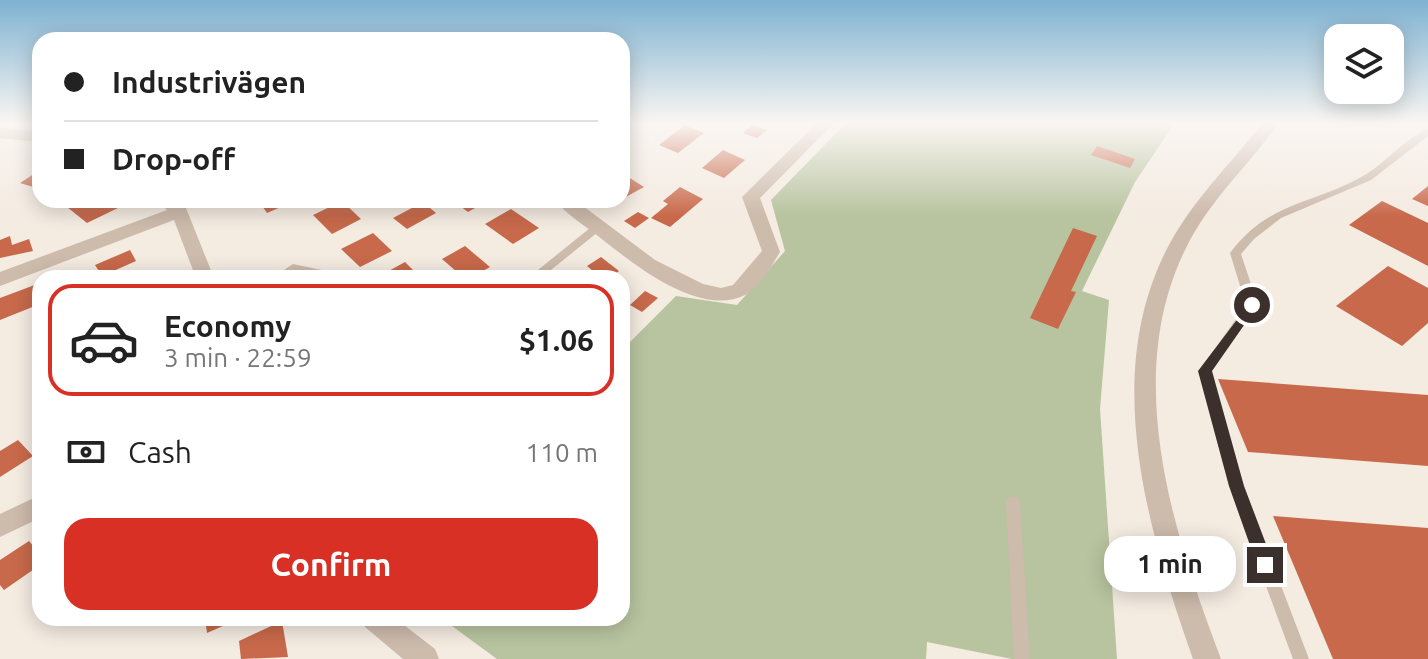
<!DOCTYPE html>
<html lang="en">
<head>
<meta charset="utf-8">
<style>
  :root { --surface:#fff; --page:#f6f6f6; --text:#222; --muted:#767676; --line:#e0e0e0; --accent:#d93025 }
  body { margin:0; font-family:Ubuntu,sans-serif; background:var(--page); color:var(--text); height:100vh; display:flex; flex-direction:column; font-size:30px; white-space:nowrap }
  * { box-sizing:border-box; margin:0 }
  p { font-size:26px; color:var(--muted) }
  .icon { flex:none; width:44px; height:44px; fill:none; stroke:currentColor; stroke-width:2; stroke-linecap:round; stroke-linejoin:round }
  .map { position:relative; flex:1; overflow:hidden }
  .drawer { position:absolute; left:32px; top:270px; width:598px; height:356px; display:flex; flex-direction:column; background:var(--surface); border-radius:24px; box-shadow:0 4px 20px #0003 }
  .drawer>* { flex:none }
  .top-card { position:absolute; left:32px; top:32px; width:598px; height:176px; border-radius:24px; box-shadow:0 4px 20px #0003; display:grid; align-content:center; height:176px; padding:0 32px; background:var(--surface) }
  .controls { position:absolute; left:1324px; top:24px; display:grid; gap:16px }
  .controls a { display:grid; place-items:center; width:80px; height:80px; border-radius:16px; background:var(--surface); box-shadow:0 4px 20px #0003; font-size:40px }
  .end { position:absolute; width:36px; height:36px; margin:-18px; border:10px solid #3b302b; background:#fff; box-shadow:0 0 0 4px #fff }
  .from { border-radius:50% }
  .bubble { position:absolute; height:56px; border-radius:24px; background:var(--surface); box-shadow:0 4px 20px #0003; font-size:26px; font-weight:700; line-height:56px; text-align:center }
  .top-card b { display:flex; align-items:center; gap:28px; height:76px; font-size:30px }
  .top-card b+b { border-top:2px solid var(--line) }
  .top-card i { width:20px; height:20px; background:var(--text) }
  ul { padding:14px 0 0; list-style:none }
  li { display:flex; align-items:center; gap:24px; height:112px; margin:0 16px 12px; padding:0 16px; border:4px solid transparent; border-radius:24px }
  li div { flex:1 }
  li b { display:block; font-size:30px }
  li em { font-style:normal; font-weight:700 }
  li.on { border-color:var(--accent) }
  li>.icon { width:72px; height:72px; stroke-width:1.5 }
  .pay { display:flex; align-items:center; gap:20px; height:88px; padding:0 32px; font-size:30px }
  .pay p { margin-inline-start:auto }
  .primary-button { display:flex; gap:16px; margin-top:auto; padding:16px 32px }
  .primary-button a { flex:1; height:92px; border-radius:24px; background:var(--accent); color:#fff; font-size:32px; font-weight:700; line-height:92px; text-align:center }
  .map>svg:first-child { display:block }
  .green { fill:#b8c4a0 }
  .building { fill:#c8694b }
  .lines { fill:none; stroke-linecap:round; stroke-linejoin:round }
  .service { fill:#cdbbac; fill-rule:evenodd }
  .minor { fill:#cdbbac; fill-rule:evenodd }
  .route { fill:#3b302b }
</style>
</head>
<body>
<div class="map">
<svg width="1428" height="659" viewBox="0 0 1428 659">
  <rect width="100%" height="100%" fill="#f4ebe1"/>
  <!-- green -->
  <path class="green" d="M845 124H1174L1135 182 1082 291 1109 300 1100 409 1117 659H1012L927 642 926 659H497L441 618H622V350L676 296 737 305 785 251 771 200Z"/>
  <!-- building -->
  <g class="building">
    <path d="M685 125 704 133 678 153 659 145Z"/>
    <path d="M752 125 767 130 757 138 743 133Z"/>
    <path d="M1097 146 1135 159 1130 168 1091 155Z"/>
    <path d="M723 150 745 160 724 178 702 168Z"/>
    <path d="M40 170V189L20 183Z"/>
    <path d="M622 173 644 187 622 199Z"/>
    <path d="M1428 186V206L1412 199Z"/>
    <path d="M680 187 703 199 670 227 651 218 668 204 663 201Z"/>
    <path d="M81 200H112L120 207 87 223 67 207Z"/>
    <path d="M258 200H297L267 213Z"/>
    <path d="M452 200H489L468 212Z"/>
    <path d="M342 201 361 219 332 234 313 215Z"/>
    <path d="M1382 201 1428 223V266L1349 225Z"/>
    <path d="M423 202 436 213 407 229 393 218Z"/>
    <path d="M511 209 539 228 513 244 485 224Z"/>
    <path d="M638 212 649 218 635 228 624 221Z"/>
    <path d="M1073 228 1097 236 1071 291 1076 292 1058 329 1030 318Z"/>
    <path d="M373 233 392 251 360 267 341 249Z"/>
    <path d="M10 236 12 245 29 239 33 251 0 258V240Z"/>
    <path d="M465 246 490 267 471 278H464L442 259Z"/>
    <path d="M130 250 136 261 102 276 95 265Z"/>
    <path d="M601 257 619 271 609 278H581L593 271 587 266Z"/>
    <path d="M405 262 421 278H376Z"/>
    <path d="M1388 266 1428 288V323L1402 346 1336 306Z"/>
    <path d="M40 283V304L0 320V298Z"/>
    <path d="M645 291 658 298 642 312 630 305Z"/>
    <path d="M1218 379 1428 395V466L1248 452Z"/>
    <path d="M18 440 33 456 0 477V451Z"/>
    <path d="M1273 516 1428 528V659H1333Z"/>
    <path d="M29 541 40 554V565L4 590 0 585V560Z"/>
    <path d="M205 618H241L207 633Z"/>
    <path d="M282 621 288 657 241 659 239 641Z"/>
  </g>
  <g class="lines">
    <!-- service -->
    <g class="service">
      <path d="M1428 128V136L1371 180 1281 218 1254 239 1241 254 1258 305 1211 372 1243 486 1309 659H1293L1229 486 1199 371 1246 305 1230 253C1269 201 1312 205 1363 176 1386 163 1404 139 1428 128Z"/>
      <path d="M599 223 603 224 604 226 603 228 541 278H528L595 224Z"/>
      <path d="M1013 496 1018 498 1020 502 1030 659H1014L1006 502 1008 498Z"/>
    </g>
    <!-- minor -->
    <g class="minor">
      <path d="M816 124H833L760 198 780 252C772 265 760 288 745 295 699 318 632 263 598 236 584 225 566 214 555 200H575L655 260 703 284 721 288 733 285 762 251 742 197Z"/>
      <path d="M1262 124H1278C1249 165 1209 201 1187 246 1121 376 1173 532 1221 659H1193C1148 531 1100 374 1169 245 1193 200 1231 163 1262 124Z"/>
      <path d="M0 128 40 132V142L0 138Z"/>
      <path d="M157 200H177L186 208 214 278H196L174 220 0 286V272L167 210Z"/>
      <path d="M293 264 336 273 338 278H300L286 275 284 270Z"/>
      <path d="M40 495V518L0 537V514Z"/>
      <path d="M361 618H395L435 649 439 659H403L365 627Z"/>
    </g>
  </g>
  <!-- sky -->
  <linearGradient id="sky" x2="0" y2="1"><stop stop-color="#7eb2d2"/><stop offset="0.57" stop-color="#faf6f2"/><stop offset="1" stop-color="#faf6f2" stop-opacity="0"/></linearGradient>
  <rect width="1428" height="216" fill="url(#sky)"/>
  <!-- route -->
  <path class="route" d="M1252 300 1258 305 1212 371 1244 486 1274 565 1265 572 1257 565 1229 486 1198 371Z"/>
</svg>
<div class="controls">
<a><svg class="icon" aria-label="layers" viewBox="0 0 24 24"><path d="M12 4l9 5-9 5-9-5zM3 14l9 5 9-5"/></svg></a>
</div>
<i class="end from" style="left:1252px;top:305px"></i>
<i class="end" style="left:1265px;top:565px"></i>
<div class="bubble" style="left:1104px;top:536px;width:132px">1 min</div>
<div class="top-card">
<b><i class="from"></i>Industrivägen</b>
<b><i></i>Drop-off</b>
</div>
<section class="drawer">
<ul>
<li class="on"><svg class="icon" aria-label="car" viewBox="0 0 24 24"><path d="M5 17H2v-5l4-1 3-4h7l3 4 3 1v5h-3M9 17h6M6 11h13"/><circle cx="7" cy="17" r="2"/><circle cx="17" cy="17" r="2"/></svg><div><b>Economy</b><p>3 min · 22:59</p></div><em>$1.06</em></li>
</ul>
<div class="pay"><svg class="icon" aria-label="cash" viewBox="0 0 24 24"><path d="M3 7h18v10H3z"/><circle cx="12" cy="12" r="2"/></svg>Cash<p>110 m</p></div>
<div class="primary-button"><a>Confirm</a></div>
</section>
</div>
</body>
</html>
